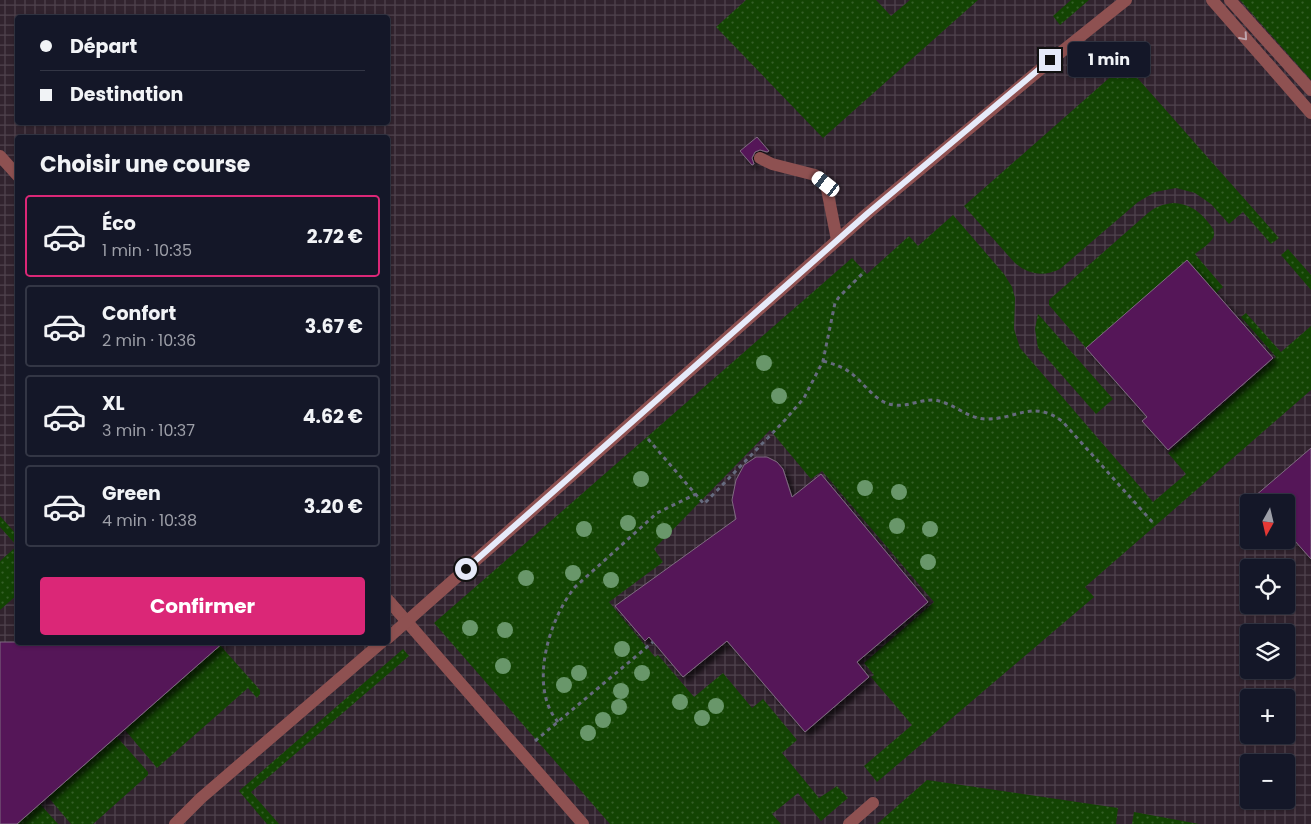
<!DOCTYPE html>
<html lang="fr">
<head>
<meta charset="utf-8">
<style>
  :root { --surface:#141728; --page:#1d2030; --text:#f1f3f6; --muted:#9d9fa8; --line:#333645; --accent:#db2777 }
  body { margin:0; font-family:Poppins,sans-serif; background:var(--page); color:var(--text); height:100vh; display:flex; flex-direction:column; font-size:19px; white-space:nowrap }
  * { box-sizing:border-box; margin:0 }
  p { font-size:16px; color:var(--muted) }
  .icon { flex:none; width:28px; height:28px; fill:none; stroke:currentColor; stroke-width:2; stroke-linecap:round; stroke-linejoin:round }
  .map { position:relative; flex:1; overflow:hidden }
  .panel { position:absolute; left:15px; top:135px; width:375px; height:510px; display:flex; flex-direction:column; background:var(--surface); border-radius:5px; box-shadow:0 1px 4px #0004,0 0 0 1px var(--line) }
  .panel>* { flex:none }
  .guide { position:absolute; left:15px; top:15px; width:375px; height:110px; border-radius:5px; box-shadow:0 1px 4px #0004,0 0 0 1px var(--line); display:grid; align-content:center; height:110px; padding:0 25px; background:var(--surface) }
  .needle { width:32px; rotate:188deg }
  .buttons { position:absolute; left:1240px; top:494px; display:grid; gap:10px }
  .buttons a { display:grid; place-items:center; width:55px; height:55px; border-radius:5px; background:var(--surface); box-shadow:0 1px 4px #0004,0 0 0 1px var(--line); font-size:25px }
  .end { position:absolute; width:22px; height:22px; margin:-11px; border:6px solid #e6eaf9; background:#111; box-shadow:0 0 0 2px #111 }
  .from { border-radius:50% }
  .bubble { position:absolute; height:35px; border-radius:5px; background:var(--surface); box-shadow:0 1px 4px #0004,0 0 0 1px var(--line); font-size:16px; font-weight:700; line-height:35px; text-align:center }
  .car { position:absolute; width:15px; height:30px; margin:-15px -8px; border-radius:6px; box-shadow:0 0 4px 1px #0007; background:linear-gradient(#fff 24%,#345 0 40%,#fff 0 76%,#345 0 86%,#fff 0) }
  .guide b { display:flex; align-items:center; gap:18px; height:48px; font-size:19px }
  .guide b+b { border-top:1px solid var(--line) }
  .guide i { width:12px; height:12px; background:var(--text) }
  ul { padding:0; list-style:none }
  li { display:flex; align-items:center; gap:15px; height:82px; margin:0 10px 8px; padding:0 15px; border:2px solid var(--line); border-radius:5px }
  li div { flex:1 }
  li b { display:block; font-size:19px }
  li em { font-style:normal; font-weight:700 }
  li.active { border-color:var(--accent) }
  li>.icon { width:45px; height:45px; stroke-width:1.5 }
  h2 { padding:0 25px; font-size:22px; line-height:60px }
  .cta { display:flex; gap:10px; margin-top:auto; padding:10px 25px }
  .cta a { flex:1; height:58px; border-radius:5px; background:var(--accent); color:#fff; font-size:20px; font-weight:700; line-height:58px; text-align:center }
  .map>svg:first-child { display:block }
  .industrial { fill:url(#industrial-grid); fill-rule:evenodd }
  .grass { fill:url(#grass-dots) }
  .building { fill:#541858; stroke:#7f6a80; filter:url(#shadow) }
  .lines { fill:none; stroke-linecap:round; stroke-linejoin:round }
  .path { stroke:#666a7e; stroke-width:3; stroke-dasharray:4 4; stroke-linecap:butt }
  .service { stroke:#8e5151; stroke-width:12 }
  .tree { fill:#69976a }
  .oneway { stroke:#bea5ad }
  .route { stroke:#e6eaf9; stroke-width:6 }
</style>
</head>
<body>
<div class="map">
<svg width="1311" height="824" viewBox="0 0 1311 824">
  <defs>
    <pattern id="industrial-grid" width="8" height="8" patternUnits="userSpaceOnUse" patternTransform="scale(1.25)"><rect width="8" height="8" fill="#31232e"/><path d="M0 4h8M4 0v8" fill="none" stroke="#4f434d"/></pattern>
    <pattern id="grass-dots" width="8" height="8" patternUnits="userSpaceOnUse" patternTransform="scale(1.25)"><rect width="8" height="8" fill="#134403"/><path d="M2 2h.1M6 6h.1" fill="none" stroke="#355f28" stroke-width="1.8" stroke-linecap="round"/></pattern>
    <filter id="shadow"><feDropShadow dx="4.5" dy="4.5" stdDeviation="2.5" flood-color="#0009"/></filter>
  </defs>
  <rect width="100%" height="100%" fill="#1b1f35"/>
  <!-- industrial -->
  <path class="industrial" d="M0 0H1311V824H0ZM18 18H388V122H18ZM18 138H388V642H18ZM1249 502H1286V540H1249ZM1249 568H1286V605H1249ZM1249 632H1286V670H1249ZM1249 698H1286V735H1249ZM1249 762H1286V800H1249Z"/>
  <!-- grass -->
  <g class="grass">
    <path d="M746 0H876L891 16 910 0H978L823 138 716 27Z"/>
    <path d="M1071 0H1089L1060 25 1053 16Z"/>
    <path d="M1240 0H1311V80Z"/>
    <path d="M1125 64 1279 238 1271 244 1243 212 1229 224 1211 204 1195 193 1176 188 1155 192 1138 202 1060 269C1044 277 1028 275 1014 262L964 206Z"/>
    <path d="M1173 203C1188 204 1197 209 1207 221 1210 225 1215 229 1214 235 1213 242 1200 250 1195 254L1223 287 1216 293 1187 260 1086 348 1049 305V300L1148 213C1155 207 1163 204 1173 203Z"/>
    <path d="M953 215 1004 274 1012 287 1015 298 1014 329 1020 348 1153 502 1186 474 1168 453 1276 357 1241 317 1246 313 1281 352 1311 326V390L1085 587 1094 597 877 782 864 766 912 725 871 677 874 675 864 663 934 602 822 471 811 479 770 430 654 549 663 562 609 602 655 657 658 655 694 697 723 673 752 708 763 699 797 740 782 753 819 798 837 786 848 798 821 821 798 793 772 814 781 824H610L434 623 852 258 867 274 909 236 918 246Z"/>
    <path d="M1288 249 1311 275V290L1281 255Z"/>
    <path d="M1038 314 1113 399 1096 414 1038 348 1035 329Z"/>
    <path d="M0 516 17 535 18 594 0 610V561L17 546 0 527Z"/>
    <path d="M218 643 260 690V694L257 698 248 688 157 768 125 730 216 649Z"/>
    <path d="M403 649 409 656 251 792 279 824H267L239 791Z"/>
    <path d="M117 737 148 772V775L93 824H71L48 797Z"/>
    <path d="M927 780 1118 808 1116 824H877Z"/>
    <path d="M40 804 58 824H17Z"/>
    <path d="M1134 812 1199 824H1132Z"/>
  </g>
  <!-- building -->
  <g class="building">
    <path d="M757 137 769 151 767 152 760 150 755 152 752 158 754 164 752 165 740 151Z"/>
    <path d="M1187 260 1273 358 1168 450 1142 421 1147 417 1086 348Z"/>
    <path d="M1311 448V559L1286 531V502H1248Z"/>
    <path d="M756 457H767L777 462 783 469 792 497 821 474 928 602 857 662 869 677 805 732 727 641 683 677 649 637 645 641 615 606 736 519 732 500 736 480 744 465Z"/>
    <path d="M0 642H224L17 824H0Z"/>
  </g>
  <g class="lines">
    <!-- path -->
    <g class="path">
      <path d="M823 361C834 364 843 367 851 373 865 384 876 403 894 405 908 407 921 399 935 400 953 403 967 418 985 419 1017 420 1031 399 1062 421L1155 525"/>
      <path d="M648 439 704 504 785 420 804 398 823 361 835 303 839 297 865 271"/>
      <path d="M558 722C528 687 549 619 575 587L657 513 696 494"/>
      <path d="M535 741 653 642"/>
    </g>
    <!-- service -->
    <g class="service">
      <path d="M1212 0 1311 113"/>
      <path d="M1230 0 1311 90"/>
      <path d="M0 156 18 176"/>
      <path d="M760 158 772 164 815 175 826 184 837 240"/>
      <path d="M388 600 583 824"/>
      <path d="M388 638 868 213 1066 48 1126 0"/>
      <path d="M175 824 201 798 382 642"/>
      <path d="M849 824 873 803"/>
    </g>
  </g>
  <!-- trees -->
  <g class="tree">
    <circle cx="764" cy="363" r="8"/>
    <circle cx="779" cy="396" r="8"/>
    <circle cx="641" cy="479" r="8"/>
    <circle cx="865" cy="488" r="8"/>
    <circle cx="899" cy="492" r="8"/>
    <circle cx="628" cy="523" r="8"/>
    <circle cx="897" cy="526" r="8"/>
    <circle cx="584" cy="529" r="8"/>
    <circle cx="930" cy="529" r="8"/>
    <circle cx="664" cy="531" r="8"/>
    <circle cx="928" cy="562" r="8"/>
    <circle cx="573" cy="573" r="8"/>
    <circle cx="526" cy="578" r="8"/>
    <circle cx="611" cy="580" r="8"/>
    <circle cx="470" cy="628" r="8"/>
    <circle cx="505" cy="630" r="8"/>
    <circle cx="622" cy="649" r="8"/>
    <circle cx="503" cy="666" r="8"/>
    <circle cx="579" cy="673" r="8"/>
    <circle cx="642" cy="673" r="8"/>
    <circle cx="564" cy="685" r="8"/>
    <circle cx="621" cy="691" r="8"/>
    <circle cx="680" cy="702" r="8"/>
    <circle cx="716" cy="706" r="8"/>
    <circle cx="619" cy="707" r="8"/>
    <circle cx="702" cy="718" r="8"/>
    <circle cx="603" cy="720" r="8"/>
    <circle cx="588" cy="733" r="8"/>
  </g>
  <!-- one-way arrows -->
  <defs><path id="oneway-chevron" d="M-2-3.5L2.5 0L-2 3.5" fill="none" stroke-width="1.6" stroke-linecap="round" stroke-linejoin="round" transform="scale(1.25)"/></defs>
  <use class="oneway" href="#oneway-chevron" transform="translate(1244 37) rotate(49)"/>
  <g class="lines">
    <!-- route -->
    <path class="route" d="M466 569 868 213 1050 60"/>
  </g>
</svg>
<div class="buttons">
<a><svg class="needle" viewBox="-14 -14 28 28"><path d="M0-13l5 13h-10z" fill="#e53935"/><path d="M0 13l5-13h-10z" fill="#9d9fa8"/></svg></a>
<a><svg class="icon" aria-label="locate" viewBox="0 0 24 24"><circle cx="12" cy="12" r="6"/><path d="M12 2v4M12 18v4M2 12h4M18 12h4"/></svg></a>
<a><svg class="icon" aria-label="layers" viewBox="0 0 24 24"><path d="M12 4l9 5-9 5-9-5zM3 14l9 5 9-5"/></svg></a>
<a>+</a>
<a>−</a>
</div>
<i class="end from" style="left:466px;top:569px"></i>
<i class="end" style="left:1050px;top:60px"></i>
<div class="bubble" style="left:1068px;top:42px;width:82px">1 min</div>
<i class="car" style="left:826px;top:184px;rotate:308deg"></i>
<div class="guide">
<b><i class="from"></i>Départ</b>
<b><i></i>Destination</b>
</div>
<section class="panel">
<h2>Choisir une course</h2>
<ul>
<li class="active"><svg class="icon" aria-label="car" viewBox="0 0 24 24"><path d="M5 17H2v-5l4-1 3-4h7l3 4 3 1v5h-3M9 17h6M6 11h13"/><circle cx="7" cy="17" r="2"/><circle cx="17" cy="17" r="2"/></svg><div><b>Éco</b><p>1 min · 10:35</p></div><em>2.72 €</em></li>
<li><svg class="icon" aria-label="car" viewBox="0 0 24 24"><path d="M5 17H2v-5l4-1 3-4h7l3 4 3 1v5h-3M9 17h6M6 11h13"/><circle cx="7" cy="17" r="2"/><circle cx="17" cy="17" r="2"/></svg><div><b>Confort</b><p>2 min · 10:36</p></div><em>3.67 €</em></li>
<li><svg class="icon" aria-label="car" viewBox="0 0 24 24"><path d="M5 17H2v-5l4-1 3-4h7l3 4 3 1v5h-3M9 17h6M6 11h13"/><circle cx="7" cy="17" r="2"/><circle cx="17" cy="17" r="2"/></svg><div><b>XL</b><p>3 min · 10:37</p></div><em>4.62 €</em></li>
<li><svg class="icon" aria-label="car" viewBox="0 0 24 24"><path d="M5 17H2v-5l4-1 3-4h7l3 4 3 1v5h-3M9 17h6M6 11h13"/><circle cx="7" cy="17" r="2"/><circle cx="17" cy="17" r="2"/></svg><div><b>Green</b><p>4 min · 10:38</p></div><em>3.20 €</em></li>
</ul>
<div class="cta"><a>Confirmer</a></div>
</section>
</div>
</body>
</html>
